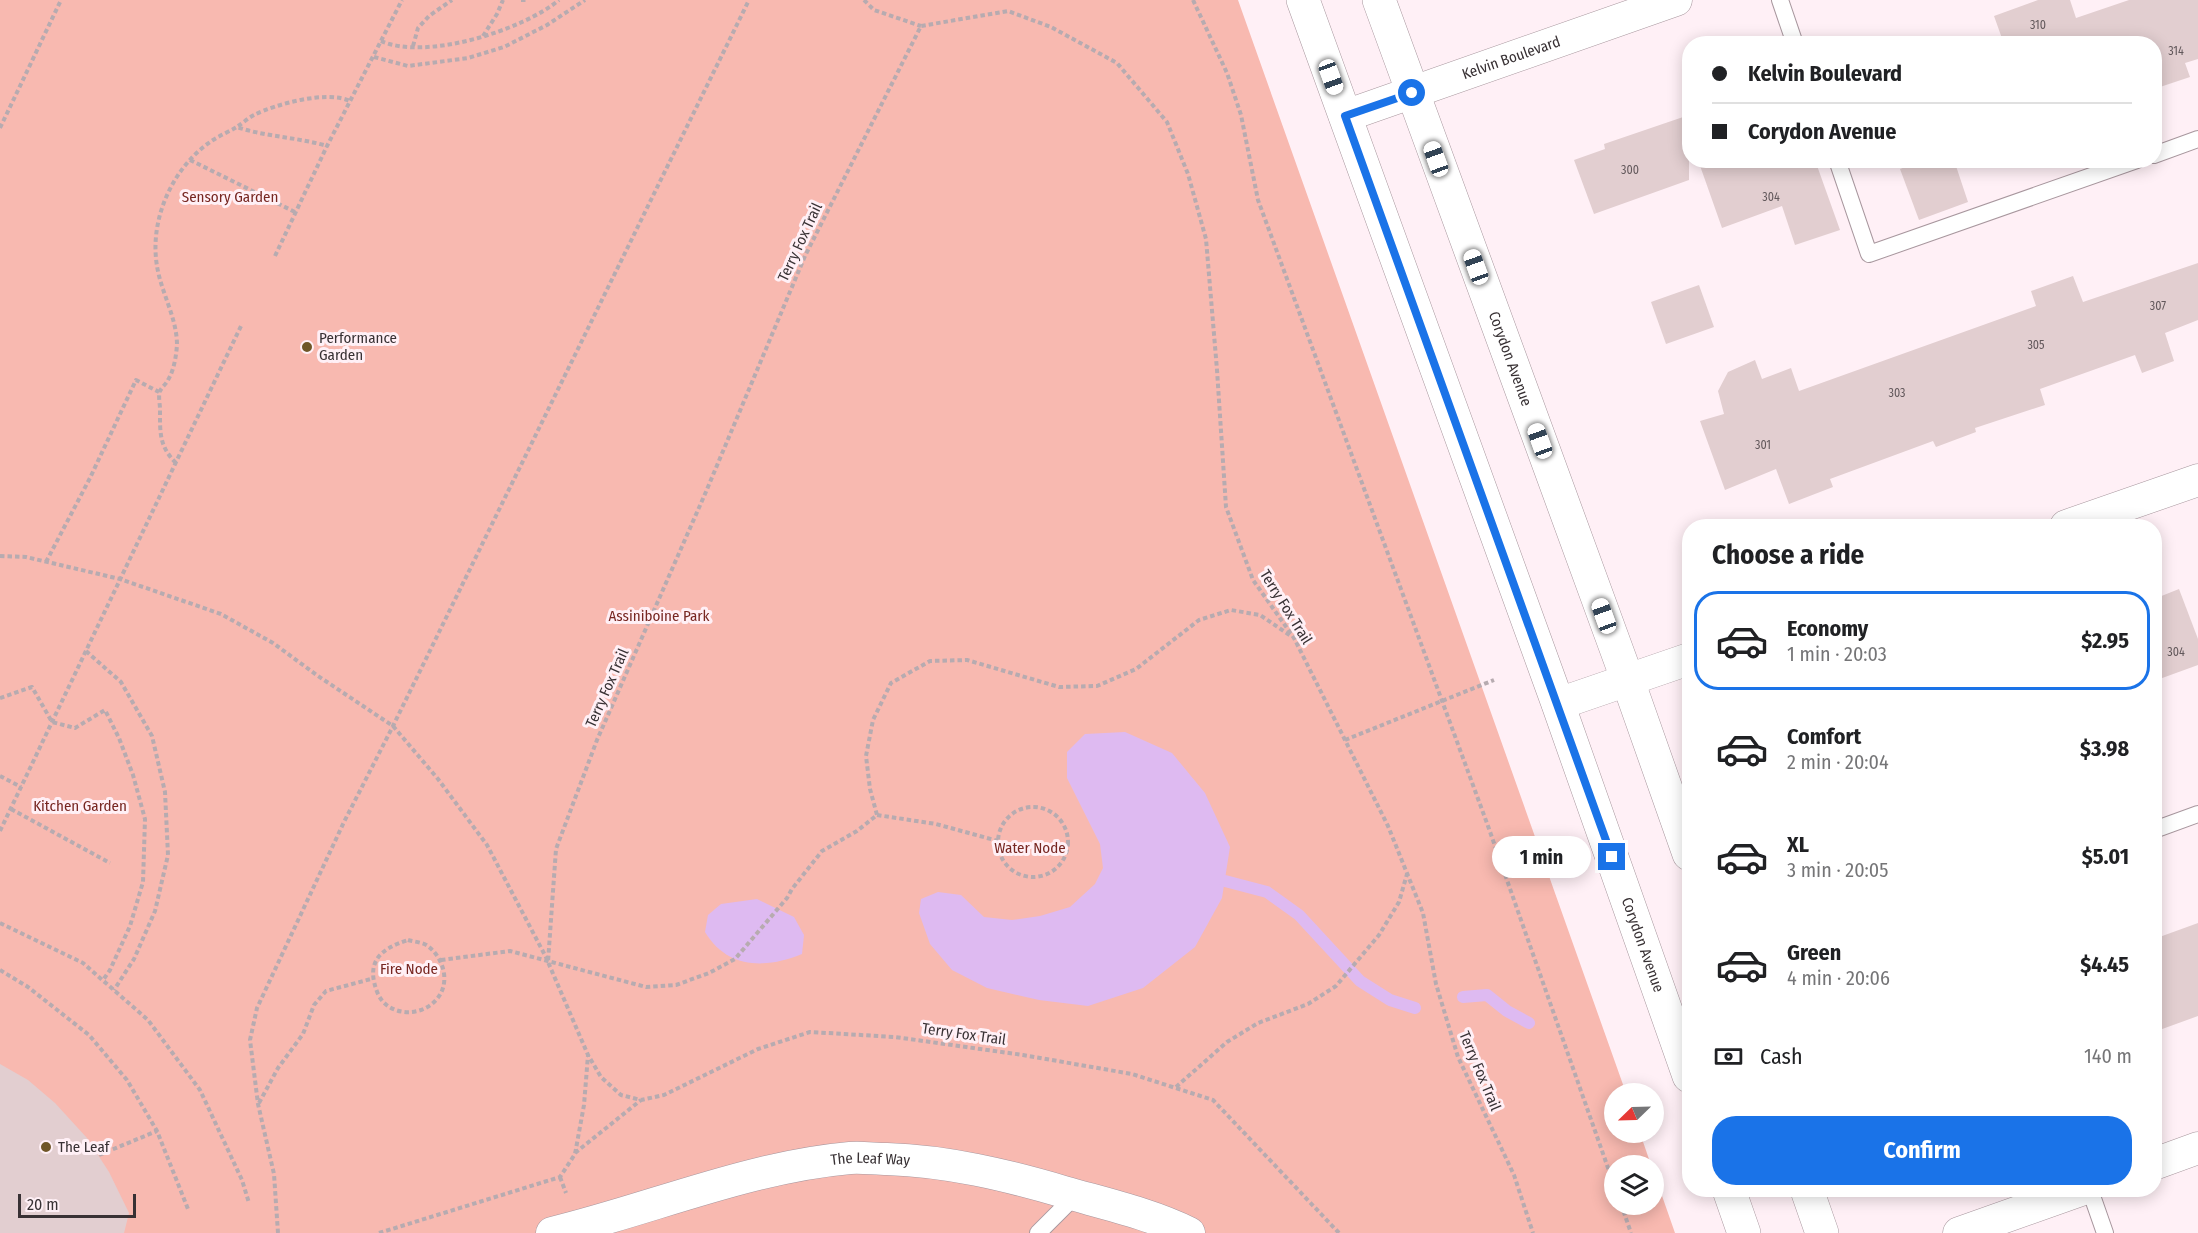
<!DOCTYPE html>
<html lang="en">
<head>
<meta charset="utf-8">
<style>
  :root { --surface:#fff; --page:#f6f6f6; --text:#202124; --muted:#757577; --line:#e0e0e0; --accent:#1a73e8 }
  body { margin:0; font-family:"Fira Sans Condensed",sans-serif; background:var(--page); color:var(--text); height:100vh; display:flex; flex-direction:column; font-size:22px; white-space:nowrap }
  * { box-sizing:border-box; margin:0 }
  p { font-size:20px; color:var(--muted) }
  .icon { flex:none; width:33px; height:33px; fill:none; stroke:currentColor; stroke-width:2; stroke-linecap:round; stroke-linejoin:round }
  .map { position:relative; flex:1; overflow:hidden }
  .details { position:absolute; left:1682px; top:519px; width:480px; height:678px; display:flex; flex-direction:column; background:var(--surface); border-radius:24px; box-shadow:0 3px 15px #0003 }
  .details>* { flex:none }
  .top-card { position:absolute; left:1682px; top:36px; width:480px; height:132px; border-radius:24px; box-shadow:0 3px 15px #0003; display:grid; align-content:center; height:132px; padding:0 30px; background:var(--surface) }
  .needle { width:39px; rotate:247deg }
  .fabs { position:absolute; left:1604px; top:1083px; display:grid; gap:12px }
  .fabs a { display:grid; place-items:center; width:60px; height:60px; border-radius:50%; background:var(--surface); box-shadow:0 3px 15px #0003; font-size:30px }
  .scale { position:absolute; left:18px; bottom:15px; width:118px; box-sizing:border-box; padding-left:6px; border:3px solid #383134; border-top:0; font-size:16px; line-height:21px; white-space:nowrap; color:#383134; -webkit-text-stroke:4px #fff0f6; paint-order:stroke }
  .end { position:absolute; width:27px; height:27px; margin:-14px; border:8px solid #1a73e8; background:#fff; box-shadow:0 0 0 3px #fff }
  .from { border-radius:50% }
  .bubble { position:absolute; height:42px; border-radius:21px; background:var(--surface); box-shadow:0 3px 15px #0003; font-size:20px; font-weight:700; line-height:42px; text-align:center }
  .car { position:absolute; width:18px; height:36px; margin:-18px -9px; border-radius:8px; box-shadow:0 0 4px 2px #0007; background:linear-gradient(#fff 24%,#345 0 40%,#fff 0 76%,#345 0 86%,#fff 0) }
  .top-card b { display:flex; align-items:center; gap:21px; height:57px; font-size:22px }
  .top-card b+b { border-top:2px solid var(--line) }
  .top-card i { width:15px; height:15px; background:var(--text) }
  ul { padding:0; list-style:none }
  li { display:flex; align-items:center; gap:18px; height:99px; margin:0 12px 9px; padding:0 18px; border:3px solid transparent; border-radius:24px }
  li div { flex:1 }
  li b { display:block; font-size:22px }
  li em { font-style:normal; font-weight:700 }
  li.on { border-color:var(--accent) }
  li>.icon { width:54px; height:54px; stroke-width:1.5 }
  h2 { padding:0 30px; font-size:27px; line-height:72px }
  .pay { display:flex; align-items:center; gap:15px; height:66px; padding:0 30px; font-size:22px }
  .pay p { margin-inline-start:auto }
  .action { display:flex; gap:12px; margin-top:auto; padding:12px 30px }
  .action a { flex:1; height:69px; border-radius:24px; background:var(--accent); color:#fff; font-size:24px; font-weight:700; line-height:69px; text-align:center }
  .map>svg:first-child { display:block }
  .green { fill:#f8b9b0 }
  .water { fill:#debaf1 }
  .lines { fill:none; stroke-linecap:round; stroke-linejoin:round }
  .stream { stroke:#debaf1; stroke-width:12 }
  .building { fill:#e2ced0 }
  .service-casing { stroke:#a8979e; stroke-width:18 }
  .minor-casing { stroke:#a8979e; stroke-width:33 }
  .secondary-casing { stroke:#a8979e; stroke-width:34 }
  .path { stroke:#b7abb0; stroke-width:4; stroke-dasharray:4.5 3; stroke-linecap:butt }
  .service { stroke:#fff; stroke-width:16 }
  .minor { stroke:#fff; stroke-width:32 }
  .secondary { stroke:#fff; stroke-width:33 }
  .route { stroke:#1a73e8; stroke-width:8 }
  .poi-dot { fill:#6f5627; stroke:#fff0f6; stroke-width:2 }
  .labels { text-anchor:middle; stroke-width:6; stroke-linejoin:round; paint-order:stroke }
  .number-label { font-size:12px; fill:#62585b }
  .street-label { font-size:15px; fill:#383134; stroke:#fff0f6 }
  .park-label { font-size:15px; fill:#772621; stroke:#fff0f6 }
  .poi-label { font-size:15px; fill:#383134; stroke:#fff0f6; text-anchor:start }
</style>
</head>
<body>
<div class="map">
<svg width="2198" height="1233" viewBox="0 0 2198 1233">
  <rect width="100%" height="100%" fill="#fff0f6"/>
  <!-- green -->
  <path class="green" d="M0 0H1238L1626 1093 1614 1094V1132L1640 1133 1651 1165 1614 1166V1204H1653V1170L1675 1233H0Z"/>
  <!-- water -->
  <g class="water">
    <path d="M1125 732 1172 753 1205 793 1230 847 1222 898 1195 947 1143 988 1088 1006 1039 1000 987 988 952 970 930 944 919 913 921 899 938 892 961 895 984 917 1012 920 1040 916 1070 907 1095 884 1103 868 1100 844 1067 778V752L1085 734Z"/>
    <path d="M757 899 794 917 804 935 802 954C766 969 727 969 705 932L708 915 721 904Z"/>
  </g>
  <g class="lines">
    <!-- stream -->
    <g class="stream">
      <path d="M1225 881 1267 892 1299 915 1360 981 1390 1000 1415 1008"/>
      <path d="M1463 997 1487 995 1507 1011 1529 1023"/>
    </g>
  </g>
  <!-- building -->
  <g class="building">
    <path d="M2038 0H2070L2076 18 2129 0H2198V59L2185 63 2190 77 2154 89V44H2004L1994 16Z"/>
    <path d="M1689 115V180L1594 214 1574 160 1605 149 1604 144Z"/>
    <path d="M1698 160H1815L1840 230 1795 245 1782 206 1722 228Z"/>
    <path d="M1925 160H1954L1968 202 1919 220 1900 169Z"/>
    <path d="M2198 263V320L2165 333 2174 361 2142 373 2135 355 2040 389 2045 405 1975 428 1976 432 1936 447 1933 441 1830 479 1833 487 1789 504 1776 469 1725 490 1700 421 1724 414 1718 391 1728 372 1755 360 1762 379 1791 368 1799 391 2036 306 2031 291 2073 276 2083 302Z"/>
    <path d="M1699 285 1714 327 1666 344 1651 302Z"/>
    <path d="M2179 589 2198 639V665L2154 681V599Z"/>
    <path d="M2198 923V1016L2154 1032V939Z"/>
    <path d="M0 1064 28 1080 55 1103 87 1138 109 1172 129 1213 124 1233H0Z"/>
  </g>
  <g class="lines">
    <!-- service casing -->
    <g class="service-casing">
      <g id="service">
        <path d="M1780 0 1795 44"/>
        <path d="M2154 155 2198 139"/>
        <path d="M1837 160 1869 254 2137 160"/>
        <path d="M2154 830 2198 814"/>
        <path d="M2090 1190 2105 1233"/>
        <path d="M1038 1233 1076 1195"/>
      </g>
    </g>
    <!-- minor casing -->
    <g class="minor-casing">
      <g id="minor">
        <path id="s1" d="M1345 116 1676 0"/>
        <path d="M2066 526 2198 480"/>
        <path d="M1558 704 1689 659"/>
        <path d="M2154 1164 2198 1148"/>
        <path id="s2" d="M552 1233C651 1209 748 1167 850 1158 862 1157 875 1159 887 1159 948 1161 1006 1175 1064 1192 1106 1204 1151 1214 1189 1233"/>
        <path d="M1959 1233 2081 1190"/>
      </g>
    </g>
    <!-- secondary casing -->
    <g class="secondary-casing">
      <g id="secondary">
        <path id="s3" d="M1303 0 1558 704 1689 1076"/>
        <path id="s4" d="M1379 0 1628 681 1689 854"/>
        <path d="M1729 1190 1744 1233"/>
        <path d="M1807 1190 1822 1233"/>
      </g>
    </g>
    <!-- path -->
    <g class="path">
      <path d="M521 0H527"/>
      <path d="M864 0 874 10 921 26"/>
      <path d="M1193 0 1227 73 1241 115 1258 200 1488 826 1614 1185"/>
      <path d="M483 36 497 14 503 0"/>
      <path d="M381 41C426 61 523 30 559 0"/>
      <path d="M413 46 418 28 429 16 452 0"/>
      <path d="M374 57 408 66 468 58 504 47 547 25 585 0"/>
      <path d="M238 126C243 123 248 118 254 115 276 104 327 90 350 101"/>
      <path d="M0 128 61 0"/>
      <path d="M190 160 295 212"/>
      <path d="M275 256 327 146 402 0"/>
      <path d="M176 463C159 446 160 433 160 409 160 404 158 396 160 391 162 387 166 384 168 380 174 370 176 357 177 345 177 318 161 292 157 266 149 219 173 166 213 140 221 135 230 131 237 127 266 137 297 137 327 146"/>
      <path d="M0 556 26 557 120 579 221 614 273 643 318 676 393 726 438 779 487 845 548 961"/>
      <path d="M46 562 90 478 136 380 159 392"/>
      <path d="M86 651 121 682 152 736 165 792 168 855 155 911 134 959 114 990"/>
      <path d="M0 698 32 687 52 722 75 728 105 710 119 738 133 775 145 819 143 882 130 926 110 970 103 980"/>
      <path d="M1345 740 1494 680"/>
      <path d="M0 776 21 787"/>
      <circle cx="1033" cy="842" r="35"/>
      <path d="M11 809 110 863"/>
      <path d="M877 815 936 824 998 841"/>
      <path d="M0 831 241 326"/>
      <path d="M0 923 83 963 148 1020 200 1090 242 1180 249 1203"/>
      <path d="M408 940C414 942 424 942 429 947 444 959 451 984 436 1000 420 1018 388 1016 378 994 365 963 379 949 408 940Z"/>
      <path d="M441 960 510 951 646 987 676 985 709 973 735 959 787 898 792 889 822 851 857 831 877 815 870 789 866 756 873 720 891 683 930 661 967 660 1059 687 1097 686 1136 669 1199 620 1231 610 1260 615 1291 636"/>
      <path d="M0 970 28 987 89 1035 127 1080 157 1131 188 1209"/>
      <path d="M1176 1087 1227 1042 1258 1023 1308 1004 1336 986 1379 935 1399 902 1407 874"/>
      <path d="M259 1103 278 1068 303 1034 314 1005 326 991 371 979"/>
      <path d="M575 1153 641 1100"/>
      <path d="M99 1155 157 1131"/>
      <path d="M560 1177 566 1193"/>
      <path d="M1621 1204 1631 1233"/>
      <path d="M278 1233 274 1174 258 1104 250 1040 257 1008 344 822 393 726 749 0"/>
      <path d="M379 1233 560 1177 575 1154 584 1105 588 1055"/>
      <path d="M1339 1233 1213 1100 1132 1074 1023 1055 895 1037 810 1032 758 1049 664 1095 641 1100 621 1095 601 1077 588 1055 548 962 556 849 597 740 705 494 805 256 921 26 1008 11 1051 27 1117 63 1167 122 1188 174 1206 239 1217 370 1226 507 1253 580 1294 638 1388 826 1423 913 1436 984 1458 1057 1514 1175 1533 1233"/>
    </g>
    <!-- service -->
    <use href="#service" class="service"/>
    <!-- minor -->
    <use href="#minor" class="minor"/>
    <!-- secondary -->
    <use href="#secondary" class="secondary"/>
  </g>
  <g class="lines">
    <!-- route -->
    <path class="route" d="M1412 93 1345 116 1612 857"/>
  </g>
  <!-- markers -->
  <g class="poi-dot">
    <circle cx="307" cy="347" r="6"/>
    <circle cx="46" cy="1147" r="6"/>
  </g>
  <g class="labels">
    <!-- number labels -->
    <g class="number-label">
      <text x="2038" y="29">310</text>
      <text x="2176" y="55">314</text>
      <text x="1630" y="174">300</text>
      <text x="1771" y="201">304</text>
      <text x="2158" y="310">307</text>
      <text x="2036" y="349">305</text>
      <text x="1897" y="397">303</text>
      <text x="1763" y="449">301</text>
      <text x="2176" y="656">304</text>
    </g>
    <!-- street labels -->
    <g class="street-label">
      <text dy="5" stroke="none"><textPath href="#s1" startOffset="176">Kelvin Boulevard</textPath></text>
      <text transform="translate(800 242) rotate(-65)" y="5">Terry Fox Trail</text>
      <text dy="5" stroke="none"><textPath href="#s4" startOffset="382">Corydon Avenue</textPath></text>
      <text transform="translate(1286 607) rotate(58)" y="5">Terry Fox Trail</text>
      <text transform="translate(607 688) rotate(-66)" y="5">Terry Fox Trail</text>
      <text dy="5" stroke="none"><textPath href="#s3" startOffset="1004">Corydon Avenue</textPath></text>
      <text transform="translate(964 1034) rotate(8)" y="5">Terry Fox Trail</text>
      <text transform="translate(1480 1071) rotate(67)" y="5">Terry Fox Trail</text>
      <text dy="5" stroke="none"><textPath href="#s2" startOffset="328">The Leaf Way</textPath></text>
    </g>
    <!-- park labels -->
    <g class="park-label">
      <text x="230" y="202">Sensory Garden</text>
      <text x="659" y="621">Assiniboine Park</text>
      <text x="80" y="811">Kitchen Garden</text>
      <text x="1030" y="853">Water Node</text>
      <text x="409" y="974">Fire Node</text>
    </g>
    <!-- poi labels -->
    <g class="poi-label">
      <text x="319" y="343">Performance<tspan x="319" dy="17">Garden</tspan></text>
      <text x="58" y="1152">The Leaf</text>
    </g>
  </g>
</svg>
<div class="fabs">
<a><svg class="needle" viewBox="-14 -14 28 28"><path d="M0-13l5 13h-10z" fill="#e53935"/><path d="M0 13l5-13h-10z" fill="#757577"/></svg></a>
<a><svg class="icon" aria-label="layers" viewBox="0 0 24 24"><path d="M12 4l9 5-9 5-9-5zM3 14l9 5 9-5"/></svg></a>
</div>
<div class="scale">20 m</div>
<i class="end from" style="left:1412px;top:93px"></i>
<i class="end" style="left:1612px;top:857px"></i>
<div class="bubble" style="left:1492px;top:836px;width:99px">1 min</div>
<i class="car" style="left:1331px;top:77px;rotate:160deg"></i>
<i class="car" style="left:1436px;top:159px;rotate:340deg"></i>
<i class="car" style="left:1476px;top:267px;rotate:340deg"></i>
<i class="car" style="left:1540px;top:441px;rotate:340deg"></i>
<i class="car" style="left:1604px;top:616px;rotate:340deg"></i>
<div class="top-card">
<b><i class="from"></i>Kelvin Boulevard</b>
<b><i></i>Corydon Avenue</b>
</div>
<section class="details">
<h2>Choose a ride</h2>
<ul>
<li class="on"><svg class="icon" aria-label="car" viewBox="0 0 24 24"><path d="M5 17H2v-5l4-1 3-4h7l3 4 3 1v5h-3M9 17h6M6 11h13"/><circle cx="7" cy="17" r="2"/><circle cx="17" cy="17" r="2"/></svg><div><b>Economy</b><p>1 min · 20:03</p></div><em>$2.95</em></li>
<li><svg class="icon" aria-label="car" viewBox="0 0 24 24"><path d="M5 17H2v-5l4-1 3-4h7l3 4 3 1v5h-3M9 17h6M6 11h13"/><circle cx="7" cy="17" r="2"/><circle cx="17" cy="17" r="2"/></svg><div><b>Comfort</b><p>2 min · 20:04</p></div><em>$3.98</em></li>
<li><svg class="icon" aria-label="car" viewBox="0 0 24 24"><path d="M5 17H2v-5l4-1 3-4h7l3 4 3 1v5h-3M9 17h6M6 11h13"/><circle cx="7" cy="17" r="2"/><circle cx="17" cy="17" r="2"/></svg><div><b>XL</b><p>3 min · 20:05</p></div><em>$5.01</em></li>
<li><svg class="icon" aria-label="car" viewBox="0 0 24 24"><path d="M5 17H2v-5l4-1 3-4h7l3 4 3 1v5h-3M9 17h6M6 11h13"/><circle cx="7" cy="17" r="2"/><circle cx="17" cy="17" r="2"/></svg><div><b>Green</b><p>4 min · 20:06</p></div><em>$4.45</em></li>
</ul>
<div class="pay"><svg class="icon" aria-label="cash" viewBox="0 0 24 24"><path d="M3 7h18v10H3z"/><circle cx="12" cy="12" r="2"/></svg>Cash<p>140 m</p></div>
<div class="action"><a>Confirm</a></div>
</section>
</div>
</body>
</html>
